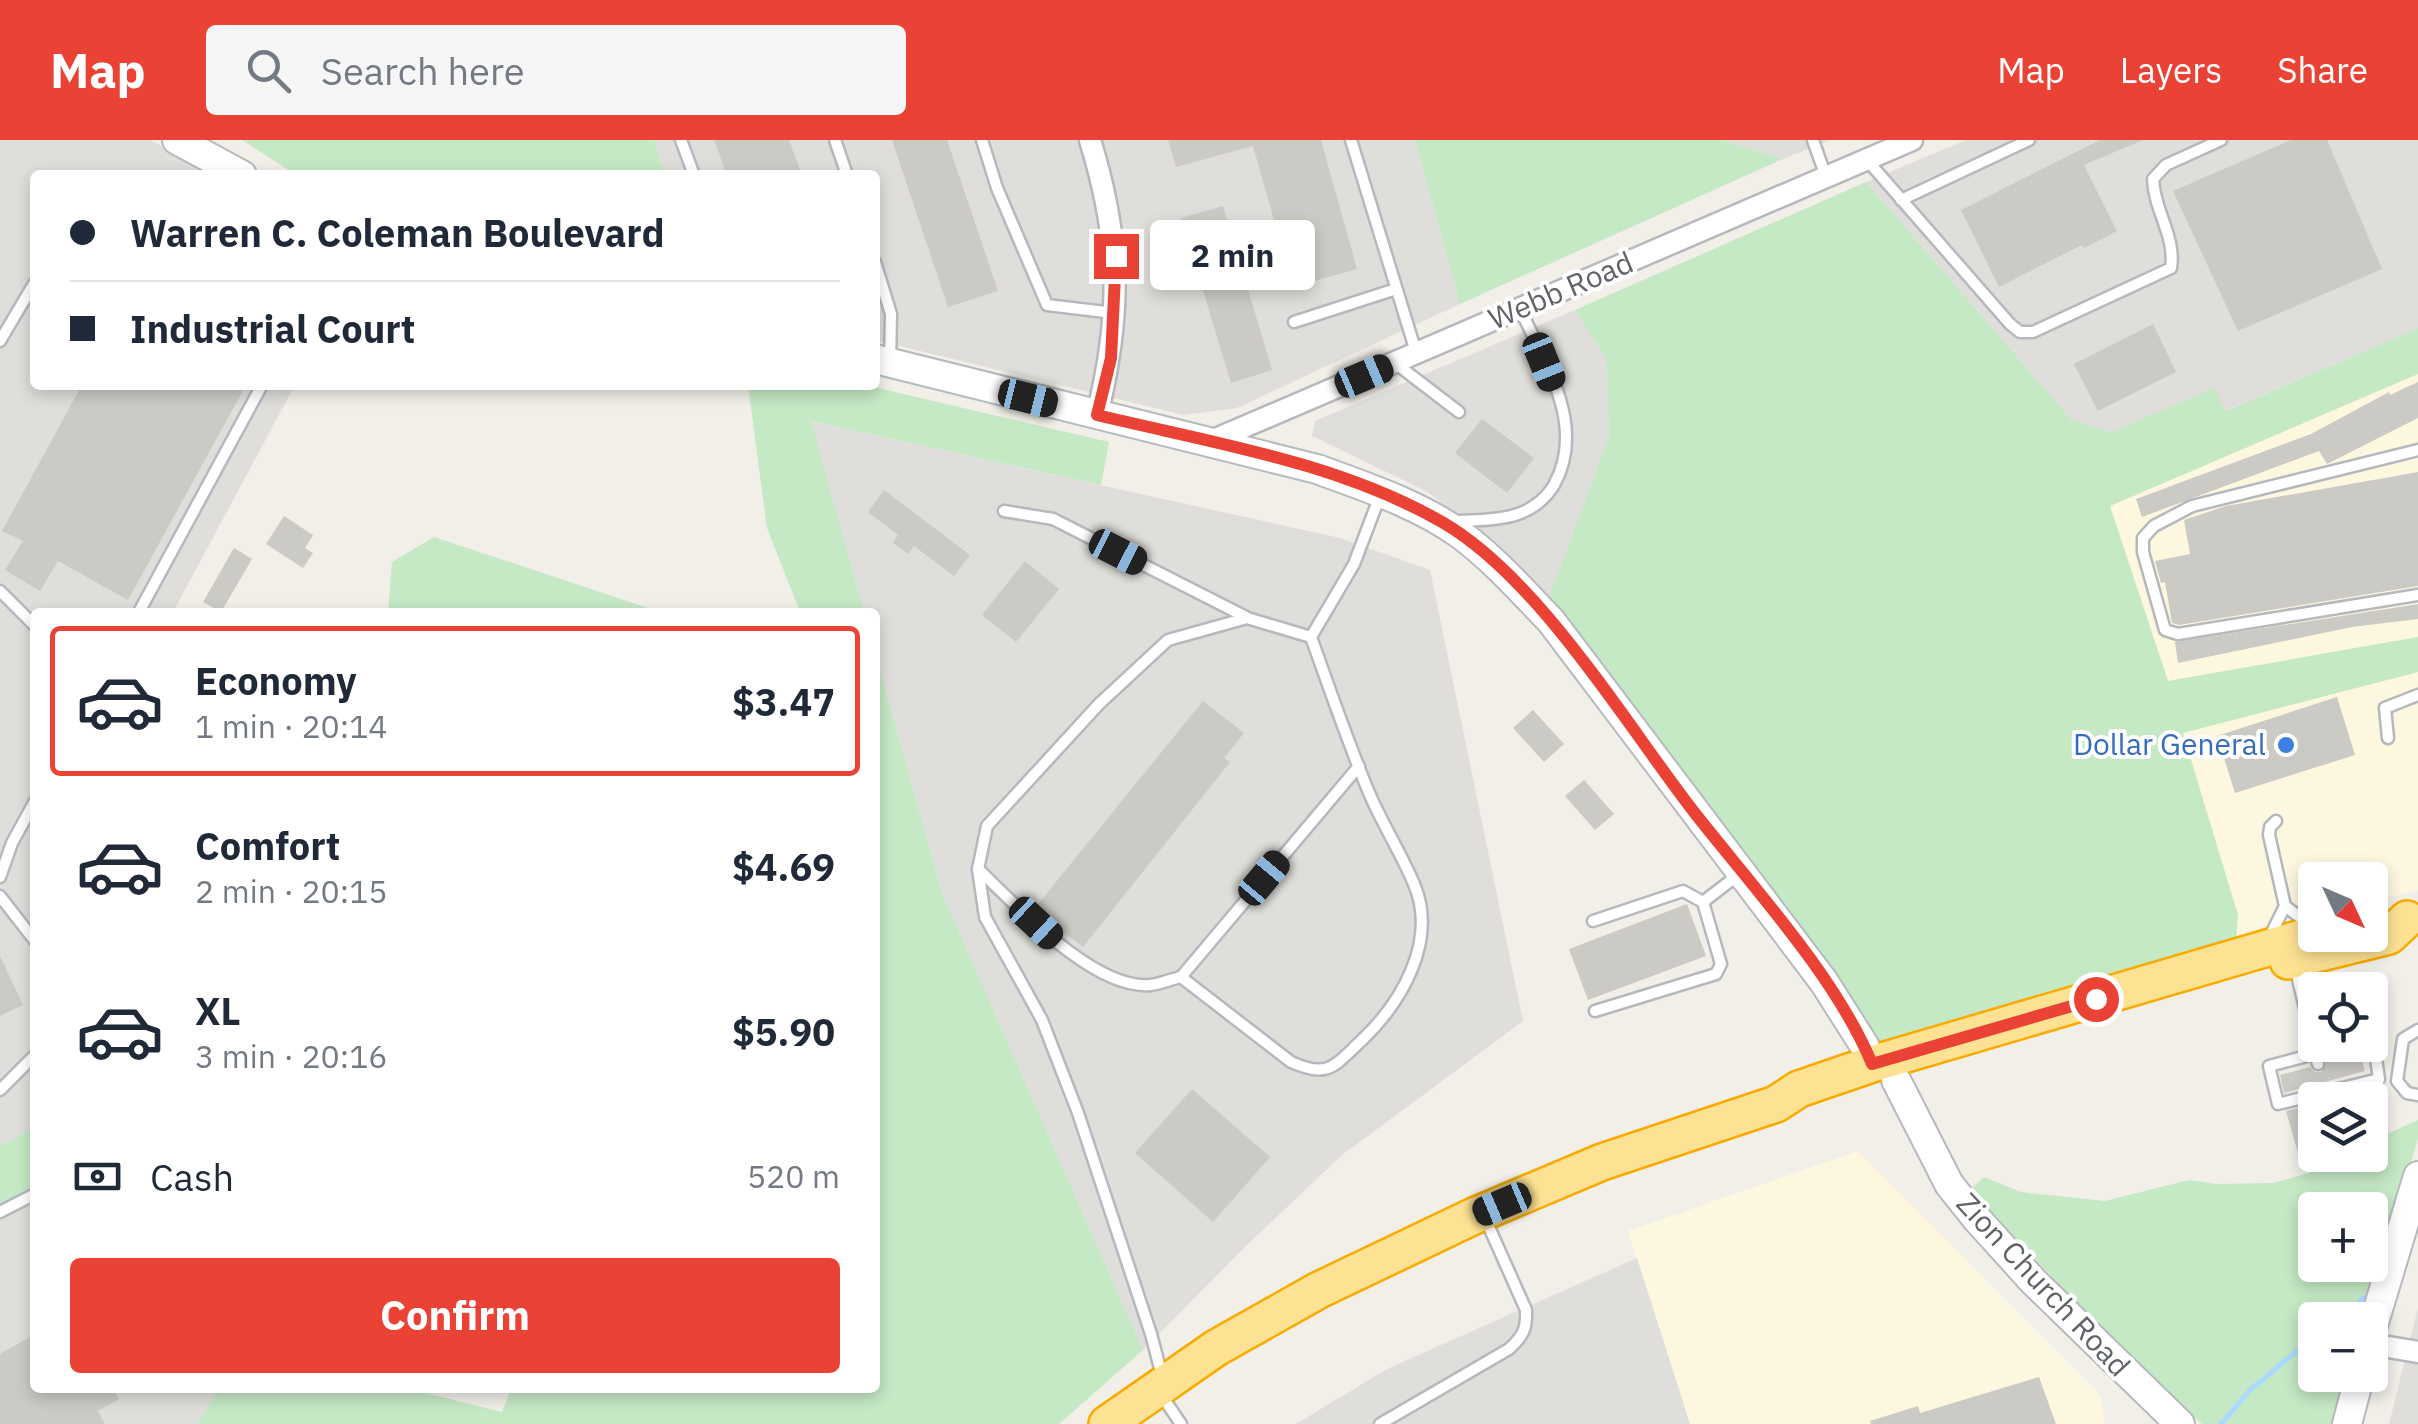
<!DOCTYPE html>
<html lang="en">
<head>
<meta charset="utf-8">
<style>
  :root { --surface:#fff; --page:#f6f6f7; --text:#1f2937; --muted:#747a83; --line:#e0e1e3; --accent:#ea4335 }
  body { margin:0; font-family:"IBM Plex Sans",sans-serif; background:var(--page); color:var(--text); height:100vh; display:flex; flex-direction:column; font-size:38px; white-space:nowrap }
  * { box-sizing:border-box; margin:0 }
  p { font-size:32px; color:var(--muted) }
  .icon { flex:none; width:55px; height:55px; fill:none; stroke:currentColor; stroke-width:2; stroke-linecap:round; stroke-linejoin:round }
  .map { position:relative; flex:1; overflow:hidden }
  .drawer { position:absolute; left:30px; top:468px; width:850px; height:785px; display:flex; flex-direction:column; background:var(--surface); border-radius:10px; box-shadow:0 5px 15px #0003 }
  .drawer>* { flex:none }
  .banner { position:absolute; left:30px; top:30px; width:850px; height:220px; border-radius:10px; box-shadow:0 5px 15px #0003; display:grid; align-content:center; height:220px; padding:0 40px; background:var(--surface) }
  .needle { width:65px; rotate:134deg }
  .fabs { position:absolute; left:2298px; top:722px; display:grid; gap:20px }
  .fabs a { display:grid; place-items:center; width:90px; height:90px; border-radius:10px; background:var(--surface); box-shadow:0 5px 15px #0003; font-size:50px }
  .end { position:absolute; width:45px; height:45px; margin:-22px; border:12px solid #ea4335; background:#fff; box-shadow:0 0 0 5px #fff }
  .from { border-radius:50% }
  .bubble { position:absolute; height:70px; border-radius:10px; background:var(--surface); box-shadow:0 5px 15px #0003; font-size:32px; font-weight:700; line-height:70px; text-align:center }
  .car { position:absolute; width:30px; height:60px; margin:-30px -15px; border-radius:12px; box-shadow:0 0 8px 2px #0007; background:linear-gradient(#222 24%,#8ab4d8 0 40%,#222 0 76%,#8ab4d8 0 86%,#222 0) }
  .banner b { display:flex; align-items:center; gap:35px; height:95px; font-size:38px }
  .banner b+b { border-top:2px solid var(--line) }
  .banner i { width:25px; height:25px; background:var(--text) }
  ul { padding:18px 0 0; list-style:none }
  li { display:flex; align-items:center; gap:30px; height:150px; margin:0 20px 15px; padding:0 20px; border:5px solid transparent; border-radius:10px }
  li div { flex:1 }
  li b { display:block; font-size:38px }
  li em { font-style:normal; font-weight:700 }
  li.active { border-color:var(--accent) }
  li>.icon { width:90px; height:90px; stroke-width:1.5 }
  .pay { display:flex; align-items:center; gap:25px; height:110px; padding:0 40px; font-size:38px }
  .pay p { margin-inline-start:auto }
  .primary-button { display:flex; gap:20px; margin-top:auto; padding:20px 40px }
  .primary-button a { flex:1; height:115px; border-radius:10px; background:var(--accent); color:#fff; font-size:40px; font-weight:700; line-height:115px; text-align:center }
  header { display:flex; align-items:center; gap:60px; box-sizing:border-box; height:140px; padding:0 50px; background:var(--accent); color:#fff }
  header strong { font-size:48px }
  nav { display:flex; gap:55px; margin-inline-start:auto; font-size:35px }
  .search { width:700px; height:90px; background:var(--page); display:flex; align-items:center; gap:25px; box-sizing:border-box; padding:0 35px; border-radius:10px; color:var(--muted); font-size:38px }
  .map>svg:first-child { display:block }
  .commercial { fill:#fef7e0 }
  .industrial { fill:#e0deda }
  .green { fill:#c5e8c5; fill-rule:evenodd }
  .lines { fill:none; stroke-linecap:round; stroke-linejoin:round }
  .stream { stroke:#aadaff; stroke-width:5 }
  .building { fill:#cccac5 }
  .lane-casing { stroke:#b5b8bc; stroke-width:15 }
  .street-casing { stroke:#b5b8bc; stroke-width:25 }
  .secondary-casing { stroke:#b6babf; stroke-width:32 }
  .highway-casing { stroke:#f9ab00; stroke-width:40 }
  .lane { stroke:#fff; stroke-width:10 }
  .street { stroke:#fff; stroke-width:20 }
  .secondary { stroke:#fff; stroke-width:28 }
  .highway { stroke:#fde293; stroke-width:35 }
  .route { stroke:#ea4335; stroke-width:12 }
  .shop-dot { fill:#3f7fe0; stroke:#fff; stroke-width:4 }
  .labels { text-anchor:middle; stroke-width:8; stroke-linejoin:round; paint-order:stroke }
  .street-label { font-size:30px; fill:#5f6368; stroke:#fff }
  .shop-label { font-size:30px; fill:#366cbe; stroke:#fff; text-anchor:end }
</style>
</head>
<body>
<header>
<strong>Map</strong>
<div class="search"><svg class="icon" aria-label="search" viewBox="0 0 24 24"><circle cx="10" cy="10" r="6"/><path d="M15 15l6 6"/></svg>Search here</div>
<nav><a>Map</a><a>Layers</a><a>Share</a></nav>
</header>
<div class="map">
<svg width="2418" height="1284" viewBox="0 0 2418 1284">
  <rect width="100%" height="100%" fill="#f1efe8"/>
  <!-- commercial -->
  <g class="commercial">
    <path d="M2418 234V497L2168 541 2110 366Z"/>
    <path d="M2418 532V750L2370 762V740H2315V776L2236 802 2182 593Z"/>
    <path d="M1858 1011 2101 1256 2105 1284H1690L1628 1091Z"/>
  </g>
  <!-- industrial -->
  <g class="industrial">
    <path d="M0 0H150L217 35H35V245H295L173 472H35V987L0 1006Z"/>
    <path d="M654 0H1415L1460 164 1237 268 1184 275 875 200V35H665Z"/>
    <path d="M1722 0H1831L1783 19Z"/>
    <path d="M1966 0H2418V188L2225 271 2213 249 2111 292 2071 279 1866 42Z"/>
    <path d="M1575 170 1606 219 1609 297 1549 457 1508 414 1426 351 1312 296 1315 281Z"/>
    <path d="M810 281 1340 398 1430 430 1523 881 1342 1015 1249 1103 1143 1210 942 753 875 512V472H864Z"/>
    <path d="M35 1047V1248H215L217 1252 197 1284H0V1065Z"/>
    <path d="M1637 1118 1690 1284H1296L1387 1229Z"/>
    <path d="M2418 1168V1284H2389Z"/>
  </g>
  <!-- green -->
  <g class="green">
    <path d="M242 0H654L665 35H296Z"/>
    <path d="M1415 0H1722L1783 19 1460 164Z"/>
    <path d="M1866 42 2071 279 2111 292 2214 248 2226 271 2418 188V234L2110 366 2168 541 2418 497V532L2183 593 2238 775 2236 802 1876 910 1868 884C1764 740 1653 601 1549 457L1609 297 1606 219 1575 170Z"/>
    <path d="M748 245H865L1109 302 1101 345 811 281 864 472H800L767 388Z"/>
    <path d="M434 397 660 472H388L392 422Z"/>
    <path d="M875 512 942 753 1143 1210 1059 1284H197L217 1252 215 1248H406L502 1272 509 1254 506 1248H875Z"/>
    <path d="M2418 980V998L2365 1180H2315V1235H2349L2335 1284H2202L2118 1207 1970 1050 1984 1037 2021 1052 2105 1061 2189 1040 2217 1044 2274 1043 2370 1015V1010L2387 994ZM2315 1070H2370V1125H2315Z"/>
    <path d="M35 987V1047L0 1065V1006Z"/>
  </g>
  <g class="lines">
    <!-- stream -->
    <g class="stream">
      <path d="M2342 1180 2363 1158"/>
      <path d="M2221 1284 2249 1251 2315 1196"/>
    </g>
  </g>
  <!-- building -->
  <g class="building">
    <path d="M714 0H789L802 35H727Z"/>
    <path d="M892 0H947L998 151 948 167Z"/>
    <path d="M1168 0H1321L1357 129 1293 147 1253 6 1176 27Z"/>
    <path d="M2100 0H2143L2084 25 2117 91 2084 108 2082 105 1999 147 1961 70Z"/>
    <path d="M2291 0H2327L2382 129 2238 191 2173 51Z"/>
    <path d="M1223 66 1272 230 1231 243 1181 78Z"/>
    <path d="M2153 184 2176 232 2098 271 2074 224Z"/>
    <path d="M2418 242V278L2327 324 2319 311 2142 377 2136 359 2311 294 2389 252 2390 255Z"/>
    <path d="M82 245H246L128 460 58 421 40 451 5 430 23 401 2 391Z"/>
    <path d="M1482 279 1534 318 1507 353 1455 313Z"/>
    <path d="M2418 332V446L2179 485 2172 483 2165 442 2161 443 2155 421 2190 414 2184 380 2226 366Z"/>
    <path d="M884 350 970 415 954 436 914 406 908 414 893 403 898 395 868 372Z"/>
    <path d="M284 376 313 395 305 408 313 413 303 428 266 404Z"/>
    <path d="M234 408 252 419 221 472 203 462Z"/>
    <path d="M1025 421 1059 449 1016 502 982 475Z"/>
    <path d="M2418 464V479L2352 487 2178 523 2175 502Z"/>
    <path d="M2337 557 2355 615 2235 653 2217 596Z"/>
    <path d="M1203 561 1244 593 1224 618 1230 622 1083 807 1034 769Z"/>
    <path d="M1533 570 1564 604 1544 622 1513 588Z"/>
    <path d="M1584 640 1614 674 1595 690 1565 656Z"/>
    <path d="M1687 764 1706 816 1588 860 1569 809Z"/>
    <path d="M0 816 23 865 0 876Z"/>
    <path d="M2359 912 2365 931 2284 953 2280 935 2310 927 2315 932H2321L2326 922Z"/>
    <path d="M1192 949 1270 1017 1213 1082 1135 1013Z"/>
    <path d="M2315 964V1015H2318L2320 1021 2302 1027 2286 971Z"/>
    <path d="M35 1194V1248H113L119 1259 98 1271 105 1284H0V1214Z"/>
    <path d="M2039 1237 2056 1284H1871L1870 1281 1918 1266 1920 1273Z"/>
  </g>
  <g class="lines">
    <!-- lane casing -->
    <g class="lane-casing">
      <g id="lane">
        <path d="M681 0 694 35"/>
        <path d="M835 0 847 35"/>
        <path d="M982 0 997 48 1047 165 1114 173"/>
        <path d="M1351 0 1416 212"/>
        <path d="M1813 0 1826 37"/>
        <path d="M1867 20 2010 184 2020 192H2033L2171 128C2176 96 2154 71 2153 39L2166 25 2221 0"/>
        <path d="M1901 60 2029 0"/>
        <path d="M875 122 891 174 890 222"/>
        <path d="M1294 182 1396 149"/>
        <path d="M0 201 35 142"/>
        <path d="M1395 223 1459 272"/>
        <path d="M2418 310 2192 366 2154 386 2143 398V412L2165 490 2178 494 2418 455"/>
        <path d="M1004 371 1053 379 1246 477"/>
        <path d="M1456 381C1474 380 1493 381 1511 376 1529 372 1545 360 1554 345 1587 286 1545 223 1520 169"/>
        <path d="M0 451 35 486"/>
        <path d="M139 472 262 245"/>
        <path d="M2388 598 2385 568 2418 555"/>
        <path d="M1359 626 1181 837 1291 922C1329 939 1334 926 1362 900 1402 862 1438 800 1414 744 1401 713 1383 685 1370 655 1348 603 1330 550 1311 497L1354 424 1381 353"/>
        <path d="M2276 681 2270 687 2269 695 2285 766 2310 785"/>
        <path d="M978 729C1017 766 1094 850 1150 845 1160 844 1171 839 1181 837"/>
        <path d="M0 737 12 703 35 661"/>
        <path d="M0 756 35 801"/>
        <path d="M1593 781 1683 751 1703 762"/>
        <path d="M2270 796 2285 766"/>
        <path d="M2295 826 2318 924"/>
        <path d="M1595 871 1716 834 1721 824 1703 762 1738 735"/>
        <path d="M2418 890 2403 899 2397 941 2407 953 2418 955"/>
        <path d="M2348 905 2269 926 2278 964 2379 939 2373 898 2370 899"/>
        <path d="M0 950 35 915"/>
        <path d="M0 1072 35 1054"/>
        <path d="M1162 1236 1151 1194 1078 973 1042 880 985 777 978 729 987 686 1099 564 1168 500 1247 478 1311 497"/>
        <path d="M1162 1256 1181 1284"/>
        <path d="M1380 1284 1509 1209C1523 1196 1527 1189 1526 1170L1485 1078"/>
      </g>
    </g>
    <!-- street casing -->
    <g class="street-casing">
      <g id="street">
        <path d="M1090 0C1121 101 1122 173 1097 275"/>
        <path d="M1209 302 1912 0"/>
        <path d="M2370 1204 2418 1212"/>
      </g>
    </g>
    <!-- secondary casing -->
    <g class="secondary-casing">
      <g id="secondary">
        <path d="M177 0 242 35"/>
        <path d="M875 219 1317 329C1366 347 1418 364 1460 394 1494 419 1522 451 1551 481L1824 842 1864 905 1872 924"/>
        <path d="M1896 940 1949 1044 1976 1078 2033 1141 2180 1284"/>
        <path d="M2370 1196 2418 1036"/>
        <path d="M2347 1284 2360 1235"/>
      </g>
    </g>
    <!-- highway casing -->
    <g class="highway-casing">
      <g id="highway">
        <path d="M2288 821 2389 796 2407 779"/>
        <path d="M1107 1284 1216 1208 1319 1150 1474 1076 1602 1022 1776 964 1799 949 1872 924 2315 794"/>
      </g>
    </g>
    <!-- lane -->
    <use href="#lane" class="lane"/>
    <!-- street -->
    <use href="#street" class="street"/>
    <!-- secondary -->
    <use href="#secondary" class="secondary"/>
    <!-- highway -->
    <use href="#highway" class="highway"/>
  </g>
  <g class="lines">
    <!-- route -->
    <path class="route" d="M1116 116 1111 218 1097 275C1213 303 1337 322 1442 382 1539 438 1625 583 1694 672 1752 746 1837 838 1872 924L2096 859"/>
  </g>
  <!-- markers -->
  <circle class="shop-dot" cx="2286" cy="605" r="10"/>
  <g class="labels">
    <!-- street labels -->
    <g class="street-label">
      <text transform="translate(1561 151) rotate(-23)" y="10">Webb Road</text>
      <text transform="translate(2043 1145) rotate(47)" y="10">Zion Church Road</text>
    </g>
    <!-- shop labels -->
    <g class="shop-label">
      <text x="2266" y="615">Dollar General</text>
    </g>
  </g>
</svg>
<div class="fabs">
<a><svg class="needle" viewBox="-14 -14 28 28"><path d="M0-13l5 13h-10z" fill="#e53935"/><path d="M0 13l5-13h-10z" fill="#747a83"/></svg></a>
<a><svg class="icon" aria-label="locate" viewBox="0 0 24 24"><circle cx="12" cy="12" r="6"/><path d="M12 2v4M12 18v4M2 12h4M18 12h4"/></svg></a>
<a><svg class="icon" aria-label="layers" viewBox="0 0 24 24"><path d="M12 4l9 5-9 5-9-5zM3 14l9 5 9-5"/></svg></a>
<a>+</a>
<a>−</a>
</div>
<i class="end from" style="left:2096px;top:859px"></i>
<i class="end" style="left:1116px;top:116px"></i>
<div class="bubble" style="left:1150px;top:80px;width:165px">2 min</div>
<i class="car" style="left:1544px;top:222px;rotate:158deg"></i>
<i class="car" style="left:1364px;top:236px;rotate:67deg"></i>
<i class="car" style="left:1028px;top:258px;rotate:104deg"></i>
<i class="car" style="left:1118px;top:412px;rotate:117deg"></i>
<i class="car" style="left:1264px;top:738px;rotate:40deg"></i>
<i class="car" style="left:1036px;top:783px;rotate:133deg"></i>
<i class="car" style="left:1502px;top:1064px;rotate:247deg"></i>
<div class="banner">
<b><i class="from"></i>Warren C. Coleman Boulevard</b>
<b><i></i>Industrial Court</b>
</div>
<section class="drawer">
<ul>
<li class="active"><svg class="icon" aria-label="car" viewBox="0 0 24 24"><path d="M5 17H2v-5l4-1 3-4h7l3 4 3 1v5h-3M9 17h6M6 11h13"/><circle cx="7" cy="17" r="2"/><circle cx="17" cy="17" r="2"/></svg><div><b>Economy</b><p>1 min · 20:14</p></div><em>$3.47</em></li>
<li><svg class="icon" aria-label="car" viewBox="0 0 24 24"><path d="M5 17H2v-5l4-1 3-4h7l3 4 3 1v5h-3M9 17h6M6 11h13"/><circle cx="7" cy="17" r="2"/><circle cx="17" cy="17" r="2"/></svg><div><b>Comfort</b><p>2 min · 20:15</p></div><em>$4.69</em></li>
<li><svg class="icon" aria-label="car" viewBox="0 0 24 24"><path d="M5 17H2v-5l4-1 3-4h7l3 4 3 1v5h-3M9 17h6M6 11h13"/><circle cx="7" cy="17" r="2"/><circle cx="17" cy="17" r="2"/></svg><div><b>XL</b><p>3 min · 20:16</p></div><em>$5.90</em></li>
</ul>
<div class="pay"><svg class="icon" aria-label="cash" viewBox="0 0 24 24"><path d="M3 7h18v10H3z"/><circle cx="12" cy="12" r="2"/></svg>Cash<p>520 m</p></div>
<div class="primary-button"><a>Confirm</a></div>
</section>
</div>
</body>
</html>
